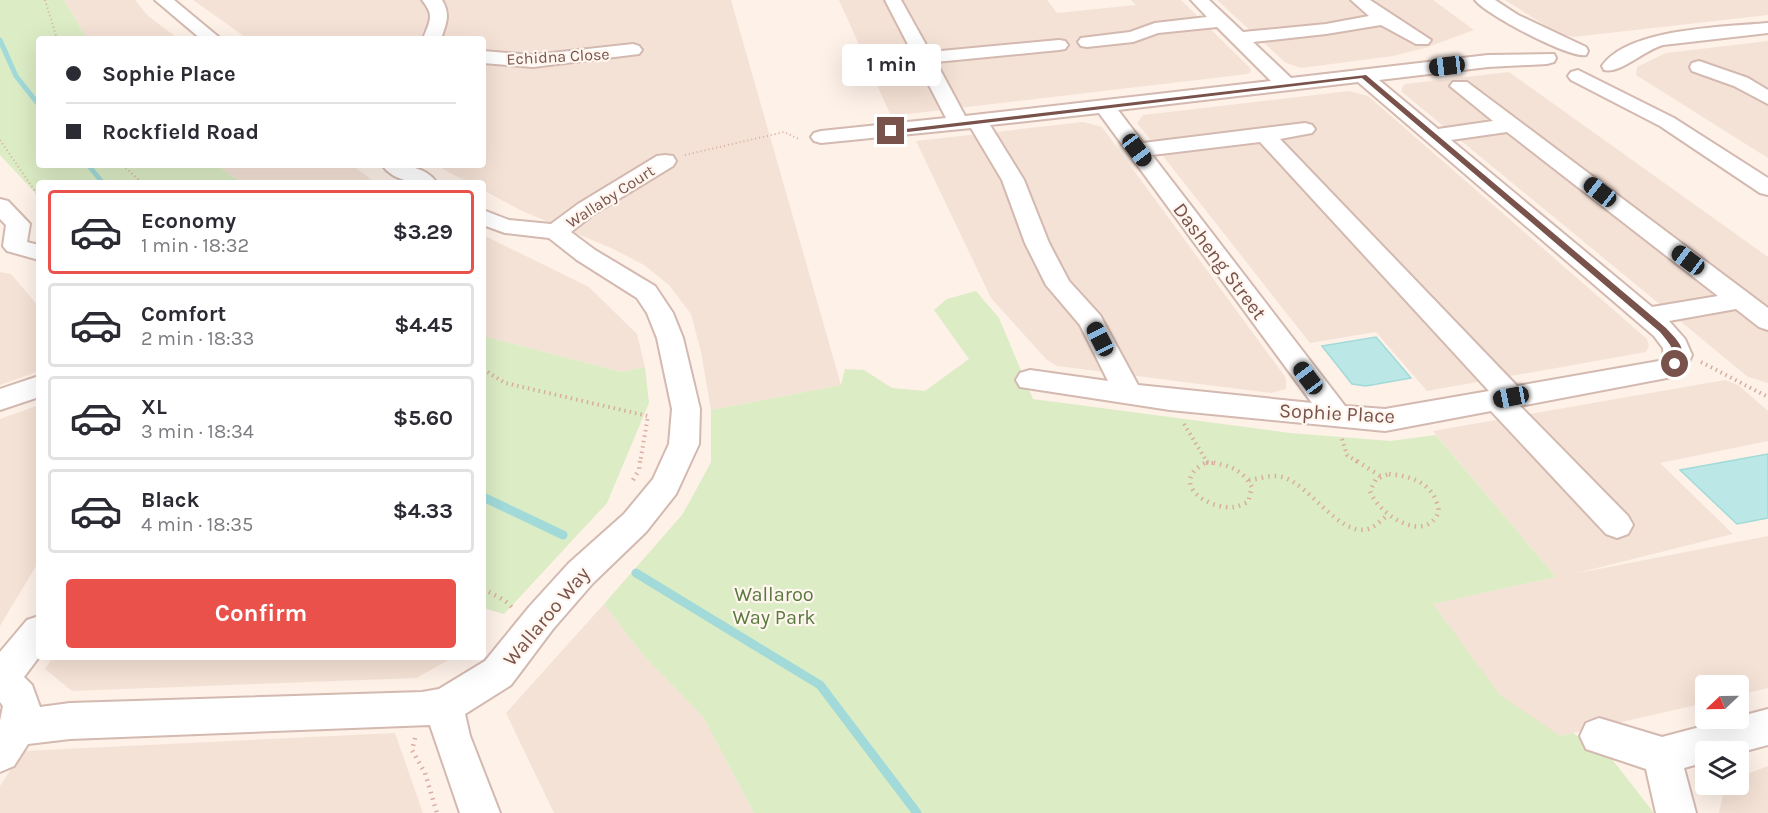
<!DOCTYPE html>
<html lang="en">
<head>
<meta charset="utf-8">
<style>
  :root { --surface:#fff; --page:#f7f7f7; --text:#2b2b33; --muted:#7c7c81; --line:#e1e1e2; --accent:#ea514a }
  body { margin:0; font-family:Karla,sans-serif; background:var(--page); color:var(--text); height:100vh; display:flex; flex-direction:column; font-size:22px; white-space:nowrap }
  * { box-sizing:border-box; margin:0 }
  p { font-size:20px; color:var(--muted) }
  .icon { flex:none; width:33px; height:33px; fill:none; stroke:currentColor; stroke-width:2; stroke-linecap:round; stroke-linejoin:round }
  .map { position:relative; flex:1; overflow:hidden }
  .sheet { position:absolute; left:36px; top:180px; width:450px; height:480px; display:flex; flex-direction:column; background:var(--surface); border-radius:6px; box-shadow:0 6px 24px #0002 }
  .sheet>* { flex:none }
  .hud { position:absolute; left:36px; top:36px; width:450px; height:132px; border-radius:6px; box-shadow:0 6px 24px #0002; display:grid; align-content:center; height:132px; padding:0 30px; background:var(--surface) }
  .needle { width:39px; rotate:248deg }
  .tools { position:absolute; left:1695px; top:675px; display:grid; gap:12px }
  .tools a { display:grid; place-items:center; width:54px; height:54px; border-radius:6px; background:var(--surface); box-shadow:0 6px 24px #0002; font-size:30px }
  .end { position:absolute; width:27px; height:27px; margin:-14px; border:8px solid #79534b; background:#fff; box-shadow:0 0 0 3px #fff }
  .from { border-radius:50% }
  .bubble { position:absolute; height:42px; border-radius:6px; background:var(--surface); box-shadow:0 6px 24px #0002; font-size:20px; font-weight:700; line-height:42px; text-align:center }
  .car { position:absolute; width:18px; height:36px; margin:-18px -9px; border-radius:8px; box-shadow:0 0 4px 2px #0007; background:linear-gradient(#222 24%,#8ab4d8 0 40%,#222 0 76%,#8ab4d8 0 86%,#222 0) }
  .hud b { display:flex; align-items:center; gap:21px; height:57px; font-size:22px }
  .hud b+b { border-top:2px solid var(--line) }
  .hud i { width:15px; height:15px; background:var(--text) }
  ul { padding:10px 0 0; list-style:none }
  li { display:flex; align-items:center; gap:18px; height:84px; margin:0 12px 9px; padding:0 18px; border:3px solid var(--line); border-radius:6px }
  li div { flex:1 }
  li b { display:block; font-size:22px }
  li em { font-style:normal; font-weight:700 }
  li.selected { border-color:var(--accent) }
  li>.icon { width:54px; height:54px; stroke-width:1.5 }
  .cta { display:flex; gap:12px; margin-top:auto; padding:12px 30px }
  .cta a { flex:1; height:69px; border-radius:6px; background:var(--accent); color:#fff; font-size:24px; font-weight:700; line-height:69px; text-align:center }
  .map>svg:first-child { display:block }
  .residential { fill:#f5e2d6 }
  .green { fill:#dcecc5 }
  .water { fill:#bbe8e6; stroke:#a1dad9; stroke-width:1.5 }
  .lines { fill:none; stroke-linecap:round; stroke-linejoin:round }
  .stream-far1 { stroke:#a1dad9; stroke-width:5 }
  .stream { stroke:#a1dad9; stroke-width:9 }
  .minor-casing { stroke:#d3b9b0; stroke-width:4 }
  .path-far2 { stroke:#d9ada1; stroke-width:2; stroke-dasharray:1 3; stroke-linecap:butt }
  .path-far1 { stroke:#d9ada1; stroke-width:4; stroke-dasharray:1.5 4; stroke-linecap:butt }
  .path { stroke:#d9ada1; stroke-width:4.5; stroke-dasharray:1.5 5; stroke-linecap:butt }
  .minor { fill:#fff; fill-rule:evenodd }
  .route { fill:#79534b }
  .labels { text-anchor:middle; stroke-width:4.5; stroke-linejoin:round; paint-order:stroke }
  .far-street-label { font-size:16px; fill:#79534b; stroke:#fff6ef }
  .street-label { font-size:20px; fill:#79534b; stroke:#fff6ef }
  .park-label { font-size:20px; fill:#5a793f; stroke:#fff6ef }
</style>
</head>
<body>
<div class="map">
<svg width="1768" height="813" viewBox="0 0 1768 813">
  <rect width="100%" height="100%" fill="#fdf1e8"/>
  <!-- residential -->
  <g class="residential">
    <path d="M64 0H135L148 16 179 39H87Z"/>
    <path d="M193 0H731L841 385 711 410 701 352 691 314 669 285 644 265 611 248 520 210 483 190V183H469L436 165H483V39H248Z"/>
    <path d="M839 0H1047L1057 13 1136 5 1131 0H1181L1250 68 1251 71 1248 74 891 116Z"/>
    <path d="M1217 0H1433L1474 30 1425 48 1393 56 1301 68 1286 63Z"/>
    <path d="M1505 0H1768V15L1573 37 1557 33Z"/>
    <path d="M1768 41V158L1636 75 1637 67 1666 53Z"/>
    <path d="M1509 72 1768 257V383L1748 377 1402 92V88L1405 84Z"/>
    <path d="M1349 91 1368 96 1647 339 1649 346 1646 352 1427 391 1376 332 1310 343 1137 123 1143 115Z"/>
    <path d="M1083 122 1102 127 1286 378V389L1271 393 1057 366 1047 360 991 298 916 141Z"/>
    <path d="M216 165H352L376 183H242Z"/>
    <path d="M483 235 589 287 637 334 645 367 622 372 483 336Z"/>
    <path d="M0 272 11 274 39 307V371L0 385Z"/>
    <path d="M1725 380 1738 385 1768 411V441L1660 463 1733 534 1573 574 1768 536V688L1739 695 1738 686H1706L1705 703 1534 742 1432 604 1556 577 1433 431Z"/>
    <path d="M39 405V561L0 626V419Z"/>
    <path d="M604 604 642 654 703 717 754 813H554L506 713Z"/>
    <path d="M53 657H454L416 678 72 691 45 669Z"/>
    <path d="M395 733 423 813H0V786L23 751Z"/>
    <path d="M1768 766V813H1719L1725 785 1738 784 1739 777Z"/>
  </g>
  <!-- green -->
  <g class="green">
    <path d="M0 0H64L87 39H39V165H216L242 183H39V197L0 155Z"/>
    <path d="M976 291 999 318 1033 399 1290 433 1391 441 1436 435 1556 577 1433 604 1500 695 1560 736 1573 733 1611 758 1654 813H754L703 717 642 654 604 604 682 515 696 490 711 462V410L841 385 845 369 864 370 892 388 925 391 969 359 934 310 947 299Z"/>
    <path d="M483 336 622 372 645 367 649 403 607 503 504 614 483 608Z"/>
  </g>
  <!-- water -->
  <g class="water">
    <path d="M1376 337 1411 378 1366 386 1352 384 1322 346Z"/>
    <path d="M1768 454V518L1737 524 1680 470Z"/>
  </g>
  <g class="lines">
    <!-- stream-far1 -->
    <g class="stream-far1">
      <path d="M0 40 16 76 39 105"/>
      <path d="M88 165 103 183"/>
    </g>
    <!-- stream -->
    <g class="stream">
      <path d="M483 497 563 535"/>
      <path d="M636 573 820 685 917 813"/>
    </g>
    <!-- minor casing -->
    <g class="minor-casing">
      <g id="minor">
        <path d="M155 0H174L221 39H201Z"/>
        <path d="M422 0H442C451 15 446 24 441 39H423C430 20 435 16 422 0Z"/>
        <path d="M885 0H901L930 52 1059 40 1065 41 1068 45 1065 49 1059 50 936 62 965 116 1271 81 1217 27 1158 33 1133 42 1087 47 1081 46 1078 42 1081 38 1130 32 1155 23 1207 17 1191 0H1209L1243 32 1326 24 1369 16 1351 0H1370L1431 40 1428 44H1416L1381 25 1326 34 1253 42 1291 78 1488 55 1554 54 1556 58 1554 62 1547 64 1488 67 1379 80 1438 129 1493 121 1450 86 1453 82H1467L1768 308V330L1759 327 1736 309 1669 321 1685 339 1692 355 1687 366 1677 376 1520 406 1628 516 1633 525 1628 534 1617 538 1606 534 1491 411 1385 431 1170 410 1020 387 1016 380 1020 373 1030 370 1108 381 1080 325 1046 285 1025 243 1002 180 971 128 821 143 814 141 811 137 814 133 821 131 946 118ZM1358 82 1654 336 1663 348 1664 358 1659 361 1517 386 1280 139 1312 133 1315 129 1312 125 1305 123 1143 143 1118 110ZM1099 113 1312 403 1138 385 1100 315 1069 281 1049 243 1024 180 990 125ZM1507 132 1718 296 1652 307 1451 140ZM1260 142 1489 391 1385 409 1345 406 1152 155Z"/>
        <path d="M1475 0H1495L1518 15 1586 47 1588 51 1586 55C1570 59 1485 14 1475 0Z"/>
        <path d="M1768 23V33L1663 45C1644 50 1621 74 1604 70L1602 66C1628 28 1725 27 1768 23Z"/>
        <path d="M633 44 639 46 642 50 639 54 533 67 483 63V51L533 55Z"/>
        <path d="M1699 61 1748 78 1768 90V104L1734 86 1692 71 1690 67 1692 63Z"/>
        <path d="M1578 70 1674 118 1768 178V195L1760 193 1660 126 1571 80 1568 76 1571 72Z"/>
        <path d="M665 155 673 156 676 161 673 166 594 214 571 232 595 250 655 286 673 313 683 338 700 409 699 444 676 494 646 532 593 583 553 629 511 685 465 714 470 736 500 813H460L430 725 70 739 28 744 14 766 0 772V721L3 706 0 702V652L27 620 39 616V657L24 677 32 685 40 707 70 703 422 692 439 689 485 661 529 607 569 563 624 514 653 479 669 444 672 409 657 338 647 313 637 298 577 260 549 238 505 233 483 225V210L509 220 551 224 578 204 657 156Z"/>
        <path d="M382 165C401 165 425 165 437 183 418 183 395 183 382 165Z"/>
        <path d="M0 199 8 201 30 224 27 242 39 245V260L7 251 3 246 6 225 0 219Z"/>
        <path d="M39 376V397L0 410V389Z"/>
        <path d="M1768 709V745L1738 753 1706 752V762L1684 768 1696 813H1656L1646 769 1586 749 1580 736 1586 723 1599 718 1662 737Z"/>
      </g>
    </g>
    <!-- path-far2 -->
    <g class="path-far2">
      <path d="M45 0 57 39"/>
      <path d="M0 140 39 197"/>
      <path d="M685 155 784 132 799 139"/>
      <path d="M123 165 142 183"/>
    </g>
    <!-- path-far1 -->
    <g class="path-far1">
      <path d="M1701 362 1768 397"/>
      <path d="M483 369 505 383 648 416 640 463"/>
      <path d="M1184 424 1207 462"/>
      <path d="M1342 439 1347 455 1359 463"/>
      <path d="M1206 463H1215"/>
    </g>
    <!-- path -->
    <g class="path">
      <path d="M1357 461 1380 476"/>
      <path d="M1207 462C1227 464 1242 469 1252 487L1248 502C1244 504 1239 506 1234 507 1217 510 1176 492 1195 470 1198 467 1203 464 1207 462Z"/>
      <path d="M1389 474C1410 476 1430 482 1437 503 1439 508 1439 513 1436 517 1419 542 1377 512 1370 491L1376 479Z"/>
      <path d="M633 480 639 470 640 461"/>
      <path d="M1249 480C1259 479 1271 474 1282 477 1310 484 1339 537 1368 529 1375 527 1381 520 1387 516"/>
      <path d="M483 589 504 600 514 609"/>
      <path d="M415 738 412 750 425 773 437 813"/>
    </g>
    <!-- minor -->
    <use href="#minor" class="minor"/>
  </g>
  <!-- route -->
  <path class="route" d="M1366 75 1666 328C1678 341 1688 349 1679 367L1675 368 1671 364C1677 350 1669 343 1660 332L1362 78 891 134 888 131Z"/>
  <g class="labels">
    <!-- far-street labels -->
    <g class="far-street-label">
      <text transform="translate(558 56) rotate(-3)" y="6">Echidna Close</text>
      <text transform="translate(610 196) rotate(-33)" y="6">Wallaby Court</text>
    </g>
    <!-- street labels -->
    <g class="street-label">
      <text transform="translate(1220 261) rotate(53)" y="7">Dasheng Street</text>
      <text transform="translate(1337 413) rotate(3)" y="7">Sophie Place</text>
      <text transform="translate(546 616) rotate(-50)" y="7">Wallaroo Way</text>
    </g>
    <!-- park labels -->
    <g class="park-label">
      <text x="774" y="601">Wallaroo<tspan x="774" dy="23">Way Park</tspan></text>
    </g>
  </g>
</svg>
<div class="tools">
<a><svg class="needle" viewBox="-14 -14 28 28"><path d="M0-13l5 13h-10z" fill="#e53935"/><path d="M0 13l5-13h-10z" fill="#7c7c81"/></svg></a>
<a><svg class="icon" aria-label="layers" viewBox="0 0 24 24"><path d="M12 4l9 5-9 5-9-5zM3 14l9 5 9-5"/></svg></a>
</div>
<i class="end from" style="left:1675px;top:364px"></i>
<i class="end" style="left:891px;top:131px"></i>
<div class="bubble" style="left:842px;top:44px;width:99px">1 min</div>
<i class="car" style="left:1447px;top:66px;rotate:263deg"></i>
<i class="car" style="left:1137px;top:150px;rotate:143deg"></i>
<i class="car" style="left:1600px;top:192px;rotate:308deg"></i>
<i class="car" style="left:1688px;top:260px;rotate:307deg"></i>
<i class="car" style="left:1100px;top:339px;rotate:333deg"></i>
<i class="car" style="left:1308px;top:378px;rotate:323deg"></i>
<i class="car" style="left:1511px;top:397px;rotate:259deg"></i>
<div class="hud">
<b><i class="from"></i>Sophie Place</b>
<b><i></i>Rockfield Road</b>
</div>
<section class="sheet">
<ul>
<li class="selected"><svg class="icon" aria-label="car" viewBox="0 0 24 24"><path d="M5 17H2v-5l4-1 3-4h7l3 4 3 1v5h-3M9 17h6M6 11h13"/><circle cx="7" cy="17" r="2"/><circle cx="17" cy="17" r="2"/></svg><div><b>Economy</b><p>1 min · 18:32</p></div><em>$3.29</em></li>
<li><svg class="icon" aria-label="car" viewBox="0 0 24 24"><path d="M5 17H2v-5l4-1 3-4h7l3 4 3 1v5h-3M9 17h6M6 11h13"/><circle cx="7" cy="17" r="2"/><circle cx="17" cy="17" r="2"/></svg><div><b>Comfort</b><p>2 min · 18:33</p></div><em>$4.45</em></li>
<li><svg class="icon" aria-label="car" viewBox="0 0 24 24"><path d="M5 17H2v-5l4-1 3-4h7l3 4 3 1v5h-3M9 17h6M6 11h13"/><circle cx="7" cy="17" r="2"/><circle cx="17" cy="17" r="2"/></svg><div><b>XL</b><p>3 min · 18:34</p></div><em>$5.60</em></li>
<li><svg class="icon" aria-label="car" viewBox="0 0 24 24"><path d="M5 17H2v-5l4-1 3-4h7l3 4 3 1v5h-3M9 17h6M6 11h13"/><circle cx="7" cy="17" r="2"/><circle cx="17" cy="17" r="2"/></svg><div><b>Black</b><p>4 min · 18:35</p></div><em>$4.33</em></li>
</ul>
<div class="cta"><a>Confirm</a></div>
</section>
</div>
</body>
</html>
